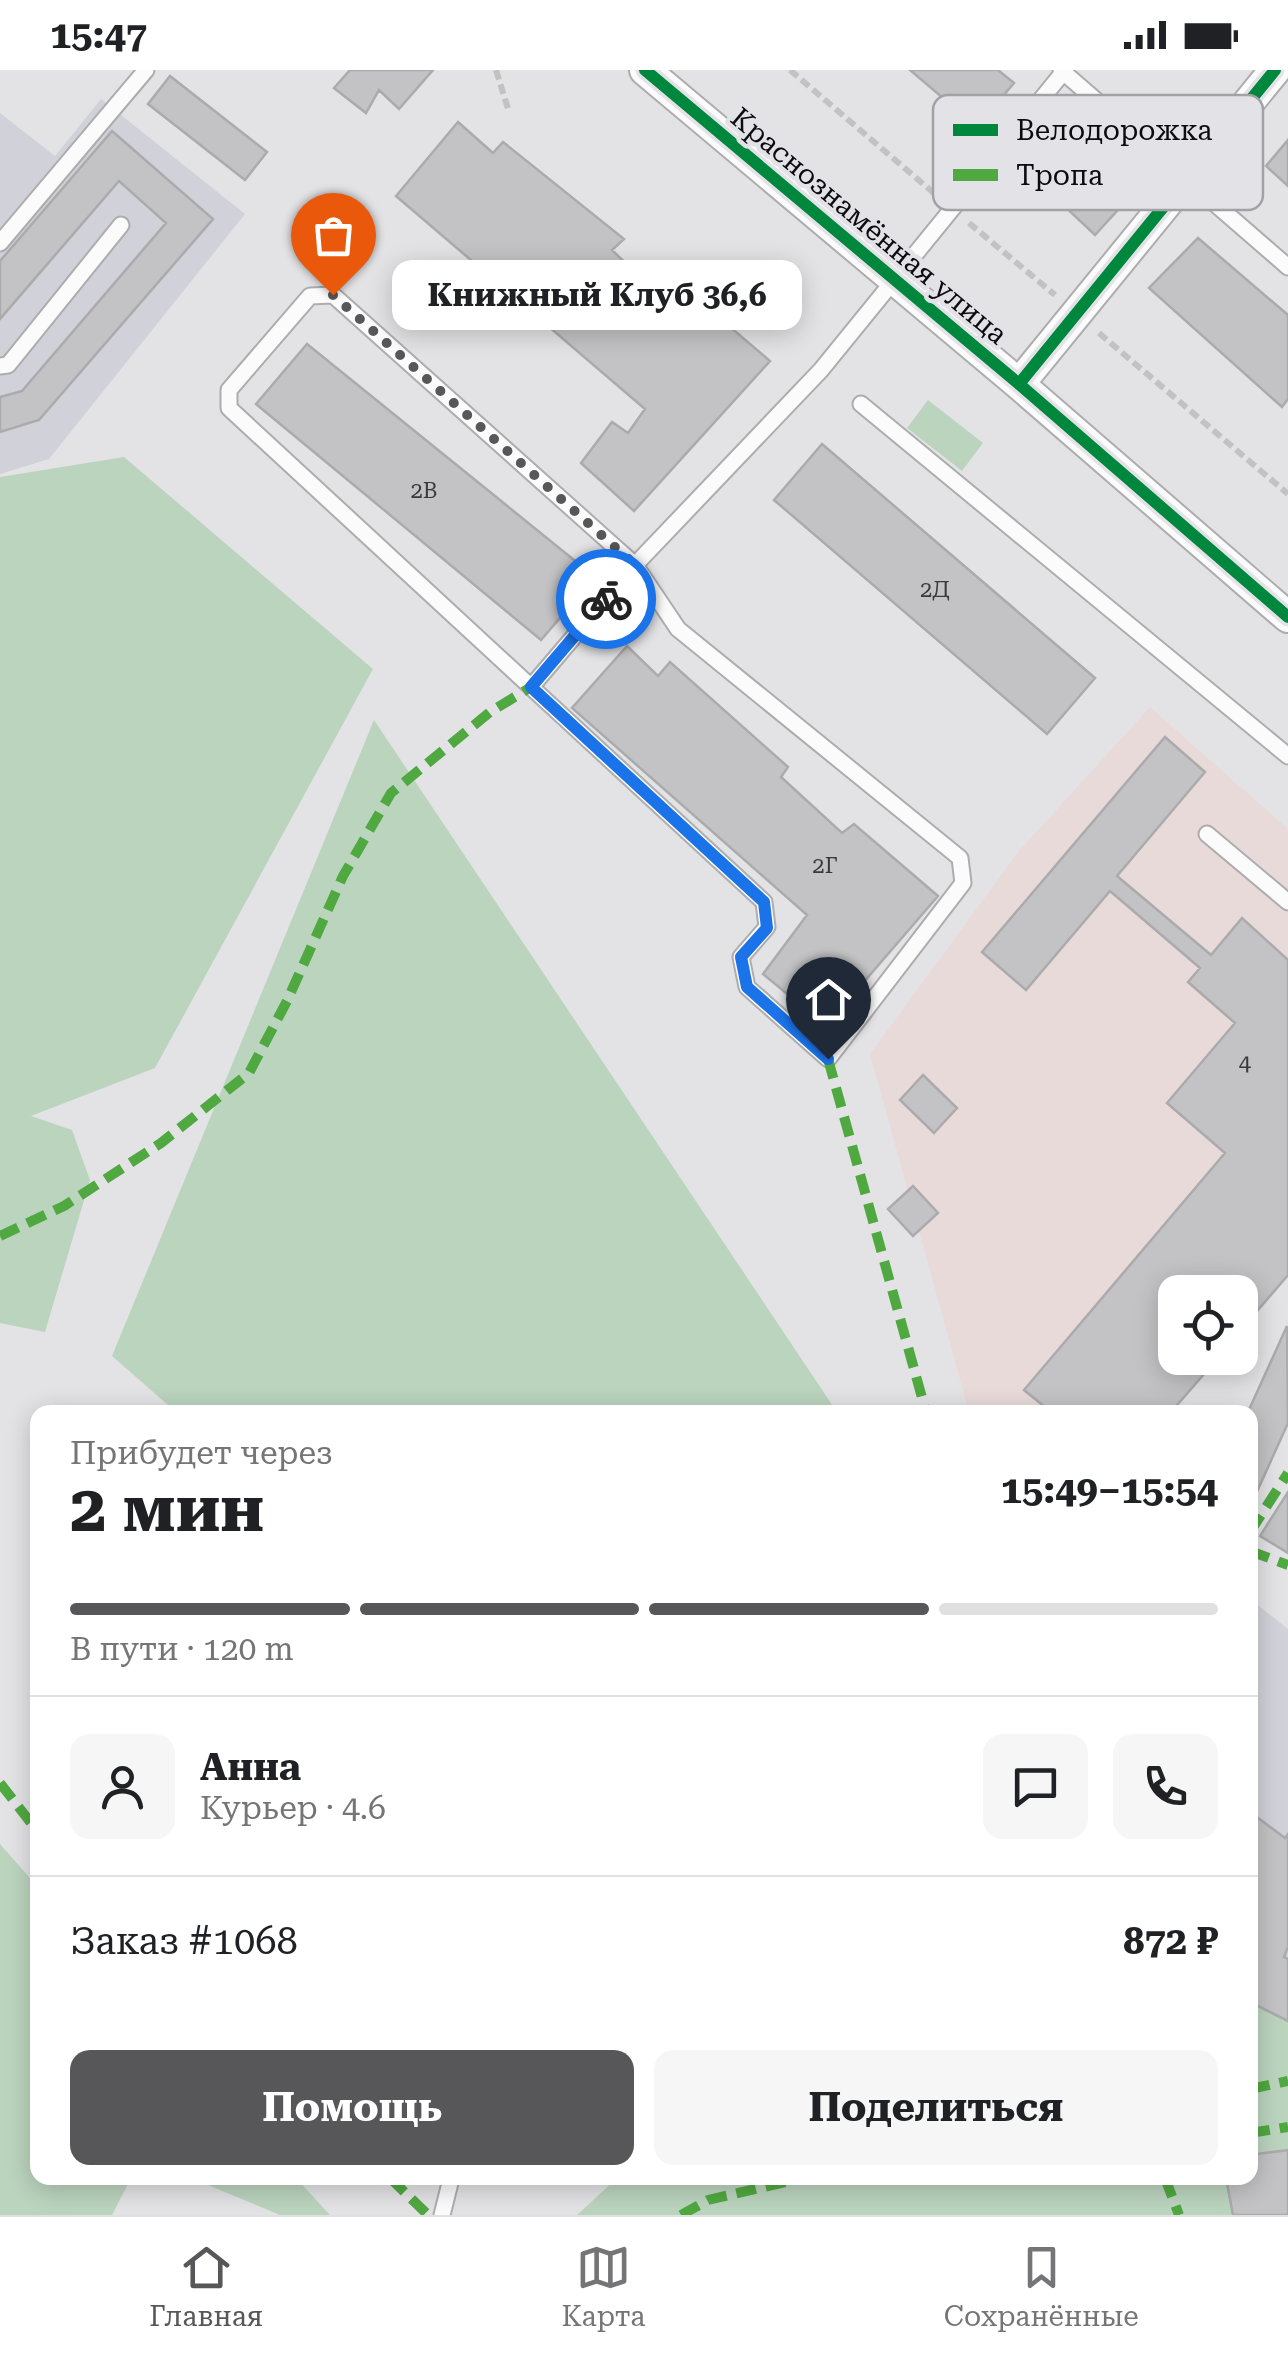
<!DOCTYPE html>
<html lang="ru">
<head>
<meta charset="utf-8">
<style>
	body { margin:0; font-family:"Roboto Serif",serif; background:#f6f6f6; color:#202124; height:100vh; display:flex; flex-direction:column; font-size:38px; white-space:nowrap }
	* { box-sizing:border-box; margin:0 }
	p { font-size:32px; color:#757577 }
	.icon { flex:none; width:55px; height:55px; fill:none; stroke:currentColor; stroke-width:2; stroke-linecap:round; stroke-linejoin:round }
	.map { position:relative; flex:1; overflow:hidden }
	.side { position:absolute; left:30px; top:1335px; width:1228px; height:780px; display:flex; flex-direction:column; background:#fff; border-radius:20px; box-shadow:0 5px 25px #0003 }
	.side>* { flex:none }
	.buttons { position:absolute; left:1158px; top:1205px; display:grid; gap:20px }
	.buttons a { display:grid; place-items:center; width:100px; height:100px; border-radius:20px; background:#fff; box-shadow:0 5px 25px #0003; font-size:50px }
	.pin { position:absolute; display:grid; place-items:center; width:85px; height:85px; color:#fff; margin:-102px -42px; border-radius:50% 50% 50% 0; rotate:-45deg; box-shadow:0 0 10px #0007 }
	.pin .icon { rotate:45deg }
	.courier { position:absolute; display:grid; place-items:center; width:100px; height:100px; margin:-50px; border:8px solid #1a73e8; border-radius:50%; background:#fff; color:#222; box-shadow:0 2px 12px #0007 }
	.bubble { position:absolute; height:70px; border-radius:20px; background:#fff; box-shadow:0 5px 25px #0003; font-size:32px; font-weight:700; line-height:70px; text-align:center }
	.overview em { font-style:normal; font-weight:700 }
	.overview div { display:flex; flex-direction:column-reverse }
	.overview { display:flex; align-items:center; justify-content:space-between; height:170px; padding:0 40px }
	h1 { font-size:65px; font-weight:700; line-height:75px }
	.bar { display:grid; grid-template-columns:repeat(4,1fr); gap:15px 10px; align-content:center; height:120px; padding:0 40px }
	.bar i { height:12px; border-radius:8px; background:#e0e0e0 }
	.bar .on { background:#57575a }
	.bar p { grid-column:span 4 }
	.line { display:flex; align-items:center; gap:25px; padding:0 40px; border-top:2px solid #e0e0e0 }
	.line div { flex:1 }
	.round { display:grid; place-items:center; flex:none; width:105px; height:105px; border-radius:20px; background:#f6f6f6 }
	.cta { display:flex; gap:20px; margin-top:auto; padding:20px 40px }
	.cta a { flex:1; height:115px; border-radius:20px; background:#57575a; color:#fff; font-size:40px; font-weight:700; line-height:115px; text-align:center }
	.cta a+a { background:#f6f6f6; color:#202124 }
	.status { display:flex; justify-content:space-between; align-items:center; height:70px; padding:0 50px; background:#fff; direction:ltr }
	.status svg { height:28px; fill:currentColor }
	.menu { display:flex; justify-content:space-around; align-items:center; height:140px; border-top:2px solid #e0e0e0; background:#fff; font-size:28px; color:#757577 }
	.menu a { display:grid; justify-items:center; gap:5px }
	.menu .on { color:#57575a }
	.map>svg:first-child { display:block }
	.built { fill:#d1d1d9 }
	.education { fill:#e8dad8 }
	.green { fill:#bbd4be }
	.building { fill:#c3c2c4; stroke:#abaaac; stroke-width:2.5 }
	.lines { fill:none; stroke-linecap:round; stroke-linejoin:round }
	.lane-casing { stroke:#adadaf; stroke-width:19 }
	.street-casing { stroke:#adadaf; stroke-width:34 }
	.path { stroke:#c2c2c3; stroke-width:6; stroke-dasharray:10 5; stroke-linecap:butt }
	.lane { stroke:#fbfbfb; stroke-width:15 }
	.street { stroke:#fbfbfb; stroke-width:30 }
	.quiet { stroke:#50a841; stroke-width:10; stroke-dasharray:20 10; stroke-linecap:butt }
	.cycleway-casing { stroke:#e2e2e7; stroke-width:19 }
	.cycleway { stroke:#00873e; stroke-width:12 }
	.done { stroke:#57575a; stroke-width:10; stroke-dasharray:0 18 }
	.route { stroke:#1a73e8; stroke-width:12 }
	.labels { text-anchor:middle; dominant-baseline:central; stroke-width:9; stroke-linejoin:round; paint-order:stroke }
	.number-label { font-size:22px; fill:#3a3a3c }
	.street-label { font-size:28px; fill:#0c0c0e; stroke:#e2e2e7 }
	.key { fill:#e2e2e7; stroke:#a2a2a6; stroke-width:2.5 }
	.key-label { font-size:28px; fill:#0c0c0e }
</style>
</head>
<body>
<div class="status"><b>15:47</b><svg viewBox="0 0 49 12"><path d="M0 12V9h3v3zM5 12V6h3v6zM10 12V3h3v9zM15 12V0h3v12zM26 1h20v11H26zM47 4h2v5h-2z"/></svg></div>
<div class="map">
<svg width="1288" height="2145" viewBox="0 0 1288 2145">
	<rect width="100%" height="100%" fill="#e3e3e6"/>
	<path class="built" d="M101,29L245,144L49,389L0,404V43L55,86Z
		M1250,1529L1288,1559V2145L1250,2108Z"/>
	<path class="education" d="M1150,637L1288,759V1179L1240,1222H1175V1288H1187L1135,1342H969L870,984L1018,782Z"/>
	<path class="green" d="M928,330L983,373L962,401L907,358Z
		M124,387L373,599L155,998L31,1046L72,1060L90,1110L45,1262L0,1253V407Z
		M374,650L837,1342H176L112,1286Z
		M0,1774L37,1816L38,2108H131L112,2145H0Z
		M1288,1918V2145H577L617,2108H1250V1928Z
		M191,2108H296L330,2145H280Z"/>
	<path class="building" d="M350,0H433L399,39L379,20L366,43L334,18Z
		M910,0H998L1014,13L977,57Z
		M170,6L267,82L245,110L148,34Z
		M458,52L493,83L503,72L624,169L612,180L674,240L688,221L770,291L634,441L581,393L612,352L628,363L645,339L396,126Z
		M1070,54L1138,118L1095,165L1026,100Z
		M112,61L213,149L39,350L0,362V327L22,321L166,153L119,111L0,249V191Z
		M1288,70V116L1266,96Z
		M1198,168L1288,245V329L1282,337L1149,218Z
		M307,274L595,507L541,570L256,334Z
		M822,374L1095,608L1047,664L774,430Z
		M627,576L658,606L670,592L788,697L781,707L842,763L854,754L938,826L826,956L763,904L807,845L572,638Z
		M1165,667L1205,702L1117,806L1211,885L1242,848L1288,890V1205L1240,1261V1222H1175V1288H1218L1171,1342H1051L1024,1320L1225,1083L1167,1033L1235,953L1188,912L1200,898L1110,821L1026,920L982,882Z
		M923,1005L957,1038L934,1063L900,1030Z
		M913,1116L938,1143L913,1166L888,1139Z
		M1287,1256L1288,1353L1250,1437L1248,1342Z
		M1288,1422V1483L1260,1466Z
		M1250,1742L1285,1768L1288,1764V1877L1284,1887L1288,1889V1951L1250,1932Z
		M1288,2080V2145H1233L1226,2108H1250V2085Z"/>
	<g class="lines">
		<defs>
			<path id="lane" d="M1061,0L1288,197
				M0,173L146,0
				M0,296L8,295L121,155
				M861,334L1288,686
				M531,617L229,338V320L310,226L333,225L635,495L531,617L764,832L767,857L741,887L747,917L828,989L963,813L960,788L678,559L635,495L821,300L1065,0
				M1207,764L1288,832
				M442,2145L450,2113"/>
			<path id="street" d="M645,0L1019,314L1288,547
				M1019,314L1275,0"/>
		</defs>
		<use href="#lane" class="lane-casing"/>
		<use href="#street" class="street-casing"/>
		<path class="path" d="M496,0L509,42
			M790,0L936,125
			M969,153L1055,225
			M1099,263L1288,424"/>
		<use href="#lane" class="lane"/>
		<use href="#street" class="street"/>
		<path class="quiet" d="M828,989L926,1342
			M0,1166L64,1136L161,1073L249,1003L287,931L343,806L391,723L490,642L531,617
			M1250,1462L1288,1403
			M1250,1481L1288,1495
			M0,1713L38,1762
			M1250,2019L1288,2011
			M1250,2063L1288,2057
			M390,2108L428,2145
			M1165,2108L1179,2145
			M681,2145L708,2130L803,2108"/>
		<defs>
			<path id="cycleway" d="M645,0L1019,314L1288,547
				M1019,314L1275,0"/>
		</defs>
		<use href="#cycleway" class="cycleway-casing"/>
		<use href="#cycleway" class="cycleway"/>
	</g>
	<g class="lines">
		<path class="done" d="M333,225L635,495L606,529"/>
		<path class="route" d="M606,529L531,617L764,832L767,858L741,887L747,917L828,989"/>
	</g>
	<g class="labels">
		<g class="number-label">
			<text x="424" y="420">2В</text>
			<text x="935" y="519">2Д</text>
			<text x="825" y="795">2Г</text>
			<text x="1245" y="993">4</text>
		</g>
		<g class="street-label">
			<text transform="translate(869 156) rotate(40)">Краснознамённая улица</text>
		</g>
	</g>
	<rect x="933" y="25" width="330" height="115" rx="15" class="key"/>
	<rect x="953" y="54" width="45" height="12" fill="#00873e"/>
	<rect x="953" y="99" width="45" height="12" fill="#50a841"/>
	<g class="key-label">
		<text x="1016" y="70">Велодорожка</text>
		<text x="1016" y="115">Тропа</text>
	</g>
</svg>
<div class="buttons">
<a><svg class="icon" aria-label="locate" viewBox="0 0 24 24"><circle cx="12" cy="12" r="6"/><path d="M12 2v4M12 18v4M2 12h4M18 12h4"/></svg></a>
</div>
<div class="pin" style="left:333px;top:225px;background:#ea580c"><svg class="icon" aria-label="bag" viewBox="0 0 24 24"><path d="M5 8h14l-1 12H6zM9 8a3 3 0 0 1 6 0"/></svg></div>
<div class="pin" style="left:828px;top:989px;background:#1f2937"><svg class="icon" aria-label="home" viewBox="0 0 24 24"><path d="M3 11l9-7 9 7M6 9v11h12V9"/></svg></div>
<div class="courier" style="left:606px;top:529px"><svg class="icon" aria-label="bike" viewBox="0 0 24 24"><circle cx="6" cy="16" r="4"/><circle cx="18" cy="16" r="4"/><path d="M6 16l4-8h5l3 8M10 8l3 8H6M13 5h3"/></svg></div>
<div class="bubble" style="left:392px;top:190px;width:410px">Книжный Клуб 36,6</div>
<section class="side">
<div class="overview"><div><h1>2 мин</h1><p>Прибудет через</p></div><em>15:49–15:54</em></div>
<div class="bar"><i class="on"></i><i class="on"></i><i class="on"></i><i></i><p>В пути · 120 m</p></div>
<div class="line" style="height:180px"><a class="round"><svg class="icon" aria-label="person" viewBox="0 0 24 24"><circle cx="12" cy="8" r="4"/><path d="M4 21q1-7 8-7t8 7"/></svg></a><div><b>Анна</b><p>Курьер · 4.6</p></div><a class="round"><svg class="icon" aria-label="chat" viewBox="0 0 24 24"><path d="M4 5h16v11H9l-5 4z"/></svg></a><a class="round"><svg class="icon" aria-label="phone" viewBox="0 0 24 24"><path d="M5 4h4l2 5-3 2q2 4 5 5l2-3 5 2v4C11 20 4 13 5 4z"/></svg></a></div>
<div class="line" style="height:130px"><div>Заказ #1068</div><b>872 ₽</b></div>
<div class="cta"><a>Помощь</a><a>Поделиться</a></div>
</section>
</div>
<nav class="menu">
<a class="on"><svg class="icon" aria-label="home" viewBox="0 0 24 24"><path d="M3 11l9-7 9 7M6 9v11h12V9"/></svg>Главная</a>
<a><svg class="icon" aria-label="map" viewBox="0 0 24 24"><path d="M3 6l6-2 6 2 6-2v14l-6 2-6-2-6 2zM9 4v14M15 6v14"/></svg>Карта</a>
<a><svg class="icon" aria-label="saved" viewBox="0 0 24 24"><path d="M7 4h10v16l-5-4-5 4z"/></svg>Сохранённые</a>
</nav>
</body>
</html>
